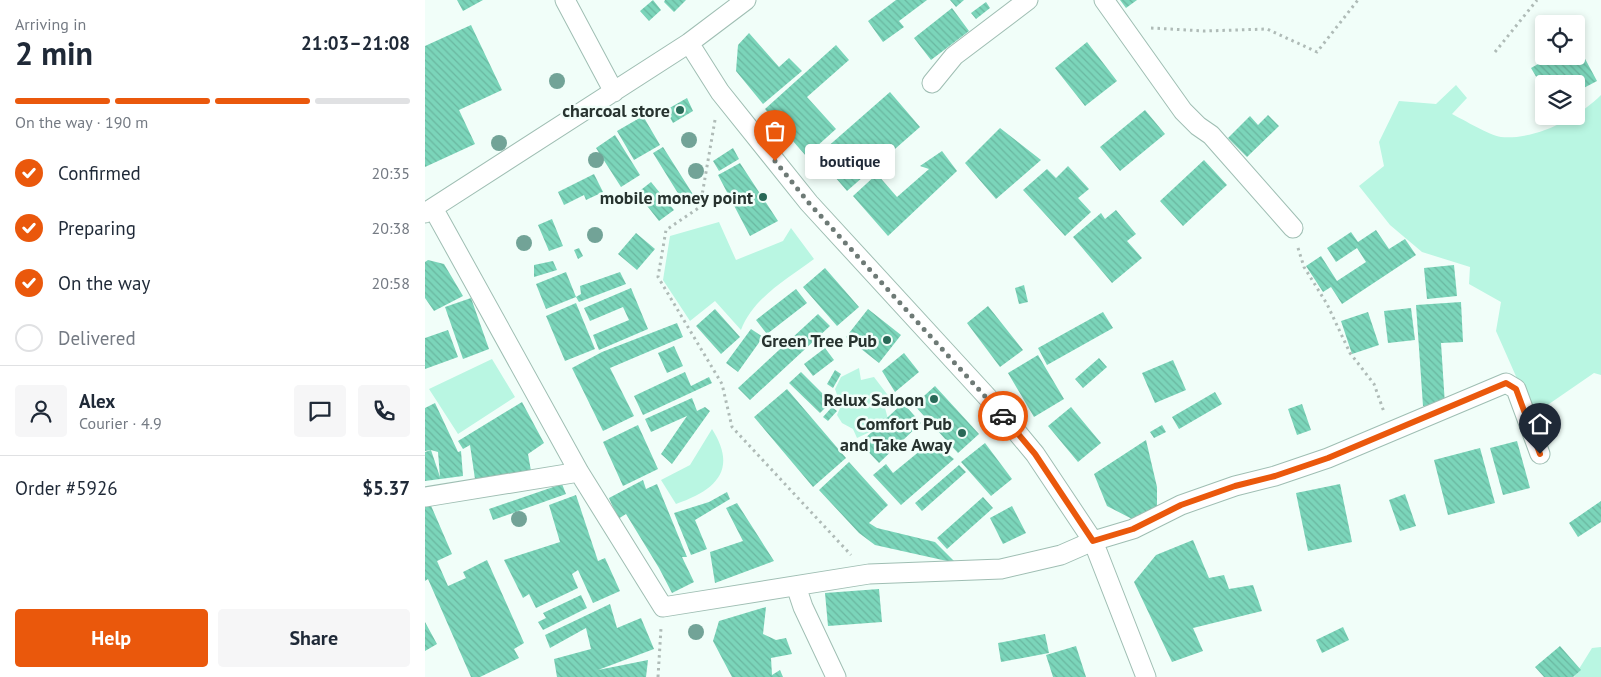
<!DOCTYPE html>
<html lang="en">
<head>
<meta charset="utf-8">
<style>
	body { margin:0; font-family:"PT Sans",sans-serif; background:#f6f6f7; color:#1f2937; height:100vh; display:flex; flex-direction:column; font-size:19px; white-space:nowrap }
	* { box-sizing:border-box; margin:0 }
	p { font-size:16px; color:#747a83 }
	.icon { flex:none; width:28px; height:28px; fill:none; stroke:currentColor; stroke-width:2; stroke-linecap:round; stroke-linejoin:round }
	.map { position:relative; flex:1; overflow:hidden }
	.sheet { display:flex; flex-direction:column; background:#fff; width:425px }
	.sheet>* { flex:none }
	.fabs { position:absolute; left:1110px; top:15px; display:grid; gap:10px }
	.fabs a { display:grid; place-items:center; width:50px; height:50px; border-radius:5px; background:#fff; box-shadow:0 2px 8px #0003; font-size:25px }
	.pin { position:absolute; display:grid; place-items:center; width:42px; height:42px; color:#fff; margin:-51px -21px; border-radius:50% 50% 50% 0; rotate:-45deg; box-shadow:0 0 5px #0007 }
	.pin .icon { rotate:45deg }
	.courier { position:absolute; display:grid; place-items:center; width:50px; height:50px; margin:-25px; border:4px solid #ea580c; border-radius:50%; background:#fff; color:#222; box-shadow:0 1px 6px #0007 }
	.bubble { position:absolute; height:35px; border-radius:5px; background:#fff; box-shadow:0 2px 8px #0003; font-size:16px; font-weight:700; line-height:35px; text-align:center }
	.overview em { font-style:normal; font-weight:700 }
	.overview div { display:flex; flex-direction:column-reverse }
	.overview { display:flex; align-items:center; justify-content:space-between; height:85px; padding:0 15px }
	h1 { font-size:32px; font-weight:700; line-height:38px }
	.bar { display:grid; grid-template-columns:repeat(4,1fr); gap:8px 5px; align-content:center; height:60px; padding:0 15px }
	.bar i { height:6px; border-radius:4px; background:#e0e1e3 }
	.bar .active { background:#ea580c }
	.bar p { grid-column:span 4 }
	.line { display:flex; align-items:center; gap:12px; padding:0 15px; border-top:1px solid #e0e1e3 }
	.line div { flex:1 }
	.round { display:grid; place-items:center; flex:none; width:52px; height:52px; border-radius:5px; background:#f6f6f7 }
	ol { padding:0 15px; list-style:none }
	li { display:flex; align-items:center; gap:15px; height:55px }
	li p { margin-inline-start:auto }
	li .icon { padding:5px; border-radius:50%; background:#ea580c; color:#fff; stroke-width:4 }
	li:last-child { color:#747a83 }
	li i { width:28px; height:28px; border:2px solid #e0e1e3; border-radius:50% }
	.button { display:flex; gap:10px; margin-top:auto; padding:10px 15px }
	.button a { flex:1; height:58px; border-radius:5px; background:#ea580c; color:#fff; font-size:20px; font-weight:700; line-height:58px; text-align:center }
	.button a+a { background:#f6f6f7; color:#1f2937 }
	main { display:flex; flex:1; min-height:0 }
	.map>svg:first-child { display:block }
	.grass { fill:#b9f6e2 }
	.building { fill:url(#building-back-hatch) }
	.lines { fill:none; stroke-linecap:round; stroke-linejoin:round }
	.minor-casing { stroke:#9fbeb3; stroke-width:21 }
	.path { stroke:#afbbb7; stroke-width:3; stroke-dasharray:2.5 4; stroke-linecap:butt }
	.minor { stroke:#fff; stroke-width:19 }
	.tree { fill:#72a397 }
	.done { stroke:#6e7a76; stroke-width:5; stroke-dasharray:0 9 }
	.route { stroke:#ea580c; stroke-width:6 }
	.poi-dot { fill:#286957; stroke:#f1fef9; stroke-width:2 }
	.labels { text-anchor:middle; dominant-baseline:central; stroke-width:5; stroke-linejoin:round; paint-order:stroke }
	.poi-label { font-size:18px; font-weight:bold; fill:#27332f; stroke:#f1fef9; text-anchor:end }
</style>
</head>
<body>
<main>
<section class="sheet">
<div class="overview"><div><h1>2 min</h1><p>Arriving in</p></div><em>21:03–21:08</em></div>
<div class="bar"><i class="active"></i><i class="active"></i><i class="active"></i><i></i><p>On the way · 190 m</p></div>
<ol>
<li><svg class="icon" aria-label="check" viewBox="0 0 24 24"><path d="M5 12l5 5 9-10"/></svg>Confirmed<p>20:35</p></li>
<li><svg class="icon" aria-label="check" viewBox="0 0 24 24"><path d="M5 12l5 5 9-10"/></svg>Preparing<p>20:38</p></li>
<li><svg class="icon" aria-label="check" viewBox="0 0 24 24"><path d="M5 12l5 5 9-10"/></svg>On the way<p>20:58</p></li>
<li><i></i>Delivered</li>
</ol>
<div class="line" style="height:90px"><a class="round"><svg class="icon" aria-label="person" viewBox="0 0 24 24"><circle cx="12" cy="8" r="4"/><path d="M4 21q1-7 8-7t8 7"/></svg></a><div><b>Alex</b><p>Courier · 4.9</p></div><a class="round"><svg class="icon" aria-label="chat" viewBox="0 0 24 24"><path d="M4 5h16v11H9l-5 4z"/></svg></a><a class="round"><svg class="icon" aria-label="phone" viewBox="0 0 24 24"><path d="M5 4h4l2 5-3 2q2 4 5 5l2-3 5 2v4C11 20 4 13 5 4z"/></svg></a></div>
<div class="line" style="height:65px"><div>Order #5926</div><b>$5.37</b></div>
<div class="button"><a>Help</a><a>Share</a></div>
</section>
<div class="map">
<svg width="1176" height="677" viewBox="0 0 1176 677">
	<defs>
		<pattern id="building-back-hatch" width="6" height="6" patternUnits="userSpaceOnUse" patternTransform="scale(1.25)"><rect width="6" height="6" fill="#7bd5ba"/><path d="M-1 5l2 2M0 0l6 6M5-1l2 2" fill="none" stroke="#6ab7a0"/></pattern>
	</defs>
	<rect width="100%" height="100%" fill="#f1fef9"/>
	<path class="grass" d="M1031,85L1042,98L1027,114C1039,120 1064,135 1076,137C1111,140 1153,118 1176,95V375L1169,373L1108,415L1071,331L1076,302L1044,284L1045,267L997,252L965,225L934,186L959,166L954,142L974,101L1011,104Z
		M294,222L311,260L358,241L366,228L389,259C362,279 328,298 316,330L290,301L265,321L238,280L245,236Z
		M67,359L90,397L33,434L4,389Z
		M434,368L436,380L449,377L465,398L459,404L464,423L432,438L428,429L417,423L412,415L416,406L410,389L416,377Z
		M287,429C313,470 291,490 251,504L236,480L265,465Z
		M1176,647V677H1149L1167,648Z"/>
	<path class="building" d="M32,0H58L38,11Z
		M228,0L236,10L224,21L215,11Z
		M240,0H261L249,12L239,2Z
		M471,0H502L474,21L479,27L458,42L443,21Z
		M525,0H539L531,7Z
		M695,0H712L701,8Z
		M561,2L565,8L551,19L546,13Z
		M527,8L544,31L506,60L489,38Z
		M46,25L77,90L34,110L50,144L0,167V46Z
		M324,33L354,67L364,58L377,71L338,104L311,71L313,45Z
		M662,42L692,81L660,106L630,68Z
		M1151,42L1172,81L1151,92V84H1119V90L1106,68L1122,59L1121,56H1151Z
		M411,45L424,60L382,97L411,129L381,156L340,109Z
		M465,92L495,127L422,191L392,156Z
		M262,98L268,111L248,123L241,110Z
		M720,110L740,134L695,171L675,147Z
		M843,115L854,126L822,157L803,138L825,116L833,125Z
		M218,116L235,145L209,160L192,131Z
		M575,128L616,160L571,199L540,163Z
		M190,135L215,175L196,187L171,148Z
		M238,147L269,196L259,203L228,153Z
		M308,148L314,159L294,171L288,161Z
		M517,151L532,171L463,236L428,196L452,174L472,197L504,169L495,166Z
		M779,160L802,185L758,226L735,201Z
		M315,163L353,221L325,236L293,175Z
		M643,166L664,189L653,198L666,212L640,236L598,190L622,169L631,178Z
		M169,174L178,192L161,200L159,195L139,205L133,192Z
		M226,182L249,210L234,221L212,193Z
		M691,210L711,234L702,241L717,258L687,283L648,237L676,213L680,219Z
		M127,219L138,246L124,251L113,225Z
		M951,230L964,249L980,239L991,255L917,304L906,287L898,292L881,266L896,256L912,281L941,262L932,248L911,262L902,248L926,232L933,242Z
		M211,233L230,249L212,270L193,254Z
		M154,248L158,256L153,259L149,250Z
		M3,260L19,264L38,296L9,311L0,298V262Z
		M128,261L132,270L109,277V265Z
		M1029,265L1032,296L1002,299L999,268Z
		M400,268L434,307L412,326L378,287Z
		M141,272L151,297L121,309L111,284Z
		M195,272L201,284L154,302L151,297L156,294L155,286Z
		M599,285L603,302L594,304L590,288Z
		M206,288L223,329L174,350L168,335L204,320L198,307L165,321L159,308Z
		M371,289L382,303L342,334L331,320Z
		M46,298L64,349L38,359L20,307Z
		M1036,302L1038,342L1016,343L1020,405L998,406L991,305Z
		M151,303L170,349L140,361L121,316Z
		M563,306L598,350L575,367L542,323Z
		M986,308L990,340L963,343L959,311Z
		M290,309L315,337L296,354L271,326Z
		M443,309L476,335L454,363L421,337Z
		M678,312L688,328L622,365L613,348Z
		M943,312L954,345L927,354L916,321Z
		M393,314L405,326L325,400L313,388Z
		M252,323L258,337L185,368L209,416L178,431L147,368L177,352Z
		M326,329L338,337L313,372L301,363Z
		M23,330L33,357L0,369V338Z
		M249,346L258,366L242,373L233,353Z
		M400,348L409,360L388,376L379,364Z
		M479,353L494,372L470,392L457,371Z
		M613,355L639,399L609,417L583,373Z
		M674,358L682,367L658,388L650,379Z
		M748,360L761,390L730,403L717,373Z
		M410,370L416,374L408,388L402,384Z
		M260,372L266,386L284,377L287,383L218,415L209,396Z
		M376,372L406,402L395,413L364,383Z
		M510,386L554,434L533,453L489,405Z
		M362,389L421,458L388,487L329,417Z
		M790,392L797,404L754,429L747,417Z
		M267,398L272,411L280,407L285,411L247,464L236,454L262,416L226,432L220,419Z
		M97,402L119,443L103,454L106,471L50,479L45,445L38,449L33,441Z
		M10,403L33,452L36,451L38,476L0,481V452L6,450L15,477L13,452L6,450L0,451V408Z
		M478,403L496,423L454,463L435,443Z
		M877,404L886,430L872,435L863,409Z
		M407,407L412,411L403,421L398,417Z
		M646,407L676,443L653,462L623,426Z
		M213,425L233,469L198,486L178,442Z
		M737,425L741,432L729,438L725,432Z
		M721,440L732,487V516L715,523L682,506L669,474Z
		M507,441L529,459L476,505L448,475L461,464L468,473Z
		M1092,441L1105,488L1078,495L1065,448Z
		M560,443L587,479L566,496L536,462Z
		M1055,448L1070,503L1023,515L1009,460Z
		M424,462L463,505L444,523L452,528L510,542L531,563L450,545L434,533L394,490Z
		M534,465L541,472L497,511L490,503Z
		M218,480L221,489L232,484L262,557H257L269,582L247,593L234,568L201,514L193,519L184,498Z
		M137,484L141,494L68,520L64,509Z
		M915,484L927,542L883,551L871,493Z
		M302,492L305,499L270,520L282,549L266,555L249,513L284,502Z
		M980,494L991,526L975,531L964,500Z
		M151,495L173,561L180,558L195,591L168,603L153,570L147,574L153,588L111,608L104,594L98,598L79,560L135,542L124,505Z
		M558,497L568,508L522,549L512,538Z
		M4,501L27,554L12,561L23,586L41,578L38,572L62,560L99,643L89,649L94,658L55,677H46L3,579L0,581V502Z
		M1176,501V522L1153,537L1144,523Z
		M312,503L349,561L290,583L285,552L318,541L301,508Z
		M587,506L601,533L578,544L565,518Z
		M768,540L784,578L799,575L804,589L828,585L837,611L768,628L778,651L747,662L709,582L731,555Z
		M454,589L457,622L403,626L400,593Z
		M156,595L162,608L118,630L113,622L121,618L118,613Z
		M185,604L192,628L216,618L229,649L173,670L223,660L221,677H132L129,659L166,649L161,628L125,648L120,635Z
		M341,607L338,634L351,640L361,638L367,654L346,658L347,675L355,670L358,677H307L288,641L294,621Z
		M0,622L12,644L0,651Z
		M918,627L924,640L897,653L891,640Z
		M620,634L624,653L576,662L573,643Z
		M651,646L661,677H628L621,655Z
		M1135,646L1156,670L1148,677H1119L1110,667Z"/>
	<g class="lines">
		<defs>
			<path id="minor" d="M140,0L189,92
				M679,0L758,111L773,126L786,135L868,228
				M264,43L295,92L384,203L565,400L610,454L668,541L721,677
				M507,83L529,56L603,0
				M8,208L154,472L238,607L444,574L576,569L636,555L668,541L708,529L756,505L810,486L850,476L903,458L1081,383L1091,389L1115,454
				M0,213L264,43L321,0
				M0,497L154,472
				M371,586L378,607L411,677"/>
		</defs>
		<use href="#minor" class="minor-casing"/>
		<path class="path" d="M726,28L780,31L842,29L892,52L933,0
			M1070,52L1112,0
			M290,120L275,207L241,230L233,277L297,384L307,427L426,555
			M873,248L879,267L902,304L925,353L949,384L959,412
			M233,677L236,628"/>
		<use href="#minor" class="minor"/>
	</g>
	<g class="tree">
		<circle cx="132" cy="81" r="8"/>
		<circle cx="264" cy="140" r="8"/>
		<circle cx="74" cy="143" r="8"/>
		<circle cx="171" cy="160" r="8"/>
		<circle cx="271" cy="171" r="8"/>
		<circle cx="170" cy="235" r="8"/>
		<circle cx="99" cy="243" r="8"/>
		<circle cx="94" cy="519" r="8"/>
		<circle cx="271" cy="632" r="8"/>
	</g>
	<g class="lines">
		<path class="done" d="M350,161L384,203L578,416"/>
		<path class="route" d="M578,416L610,454L668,541L708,529L756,505L810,486L850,476L903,458L1081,383L1091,389L1115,454"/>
	</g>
	<g class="poi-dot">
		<circle cx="255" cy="110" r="5"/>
		<circle cx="338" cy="197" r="5"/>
		<circle cx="462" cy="340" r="5"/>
		<circle cx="509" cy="399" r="5"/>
		<circle cx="537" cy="433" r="5"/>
	</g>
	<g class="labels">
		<g class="poi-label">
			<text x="245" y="110">charcoal store</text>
			<text x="328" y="197">mobile money point</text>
			<text x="452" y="340">Green Tree Pub</text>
			<text x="499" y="399">Relux Saloon</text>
			<text x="527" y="423">Comfort Pub<tspan x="527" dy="21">and Take Away</tspan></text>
		</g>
	</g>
</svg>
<div class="fabs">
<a><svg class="icon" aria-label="locate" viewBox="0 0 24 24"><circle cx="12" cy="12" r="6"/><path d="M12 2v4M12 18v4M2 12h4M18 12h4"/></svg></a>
<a><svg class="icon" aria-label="layers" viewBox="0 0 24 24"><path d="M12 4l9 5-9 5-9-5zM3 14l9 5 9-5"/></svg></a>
</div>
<div class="pin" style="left:350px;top:161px;background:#ea580c"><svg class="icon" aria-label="bag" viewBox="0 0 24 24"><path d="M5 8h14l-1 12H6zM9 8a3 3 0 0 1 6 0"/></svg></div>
<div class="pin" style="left:1115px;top:454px;background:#1f2937"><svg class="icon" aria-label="home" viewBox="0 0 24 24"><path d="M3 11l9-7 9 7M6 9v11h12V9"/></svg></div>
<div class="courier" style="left:578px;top:416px"><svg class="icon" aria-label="car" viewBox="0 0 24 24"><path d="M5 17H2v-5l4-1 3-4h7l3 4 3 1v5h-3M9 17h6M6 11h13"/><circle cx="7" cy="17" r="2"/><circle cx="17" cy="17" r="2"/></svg></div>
<div class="bubble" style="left:380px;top:144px;width:90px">boutique</div>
</div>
</main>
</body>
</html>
